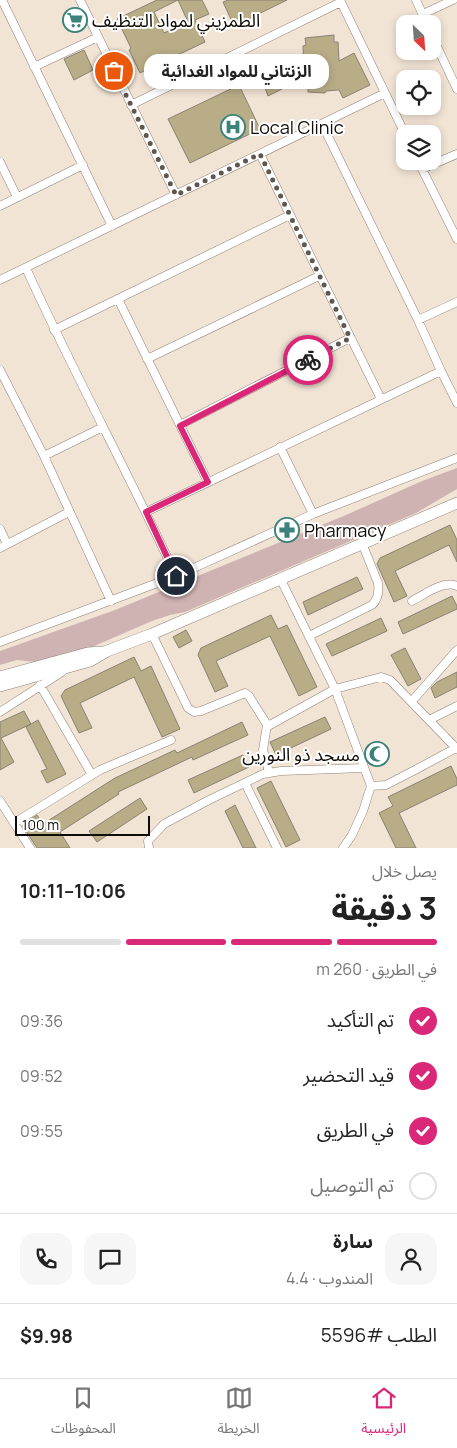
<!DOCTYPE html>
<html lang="ar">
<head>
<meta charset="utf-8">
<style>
	body { margin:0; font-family:Manrope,"Noto Sans Arabic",sans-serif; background:#f6f6f6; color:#222; direction:rtl; height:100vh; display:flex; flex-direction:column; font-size:19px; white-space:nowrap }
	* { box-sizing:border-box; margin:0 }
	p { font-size:16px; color:#767676 }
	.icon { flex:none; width:28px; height:28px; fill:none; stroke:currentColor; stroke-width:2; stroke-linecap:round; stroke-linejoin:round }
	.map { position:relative; height:848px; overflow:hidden; direction:ltr }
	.details { display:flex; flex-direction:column; background:#fff; flex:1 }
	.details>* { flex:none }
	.needle { width:32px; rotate:155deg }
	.fabs { position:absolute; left:396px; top:15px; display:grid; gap:10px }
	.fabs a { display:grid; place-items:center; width:45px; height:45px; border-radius:10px; background:#fff; box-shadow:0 2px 8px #0003; font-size:25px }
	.scale { position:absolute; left:15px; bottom:12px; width:135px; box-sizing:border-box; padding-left:5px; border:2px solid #100b07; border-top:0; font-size:14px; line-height:18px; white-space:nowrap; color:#100b07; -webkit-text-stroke:4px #fff; paint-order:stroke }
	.pin { position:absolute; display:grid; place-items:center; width:42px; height:42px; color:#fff; margin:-21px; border:2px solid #fff; border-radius:50%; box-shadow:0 1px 5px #0007 }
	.courier { position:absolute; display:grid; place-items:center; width:50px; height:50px; margin:-25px; border:4px solid #db2777; border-radius:50%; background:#fff; color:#222; box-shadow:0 1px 6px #0007 }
	.bubble { position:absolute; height:35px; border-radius:15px; background:#fff; box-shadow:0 2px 8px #0003; font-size:16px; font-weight:700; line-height:35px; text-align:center; direction:rtl }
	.overview em { font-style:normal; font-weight:700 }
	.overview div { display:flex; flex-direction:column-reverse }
	.overview { display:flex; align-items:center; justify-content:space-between; height:85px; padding:0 20px }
	h1 { font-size:32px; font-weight:700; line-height:38px }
	.bar { display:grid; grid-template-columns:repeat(4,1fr); gap:8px 5px; align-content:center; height:60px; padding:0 20px }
	.bar i { height:6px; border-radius:4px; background:#e0e0e0 }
	.bar .current { background:#db2777 }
	.bar p { grid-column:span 4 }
	.line { display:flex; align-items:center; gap:12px; padding:0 20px; border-top:1px solid #e0e0e0 }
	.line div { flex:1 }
	.round { display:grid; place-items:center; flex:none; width:52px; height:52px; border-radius:15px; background:#f6f6f6 }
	ol { padding:0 20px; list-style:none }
	li { display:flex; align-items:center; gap:15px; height:55px }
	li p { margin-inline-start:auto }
	li .icon { padding:5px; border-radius:50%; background:#db2777; color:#fff; stroke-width:4 }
	li:last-child { color:#767676 }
	li i { width:28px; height:28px; border:2px solid #e0e0e0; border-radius:50% }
	.dock { display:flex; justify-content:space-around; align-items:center; height:70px; border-top:1px solid #e0e0e0; background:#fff; font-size:14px; color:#767676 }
	.dock a { display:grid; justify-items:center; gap:2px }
	.dock .current { color:#db2777 }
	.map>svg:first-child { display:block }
	.green { fill:#cfb3b2 }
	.building { fill:#b9ad88; stroke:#888272; fill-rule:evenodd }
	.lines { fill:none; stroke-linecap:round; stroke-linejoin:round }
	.street-casing { stroke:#8f8275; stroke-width:9 }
	.secondary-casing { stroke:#8f8275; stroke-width:12 }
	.street { stroke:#fff; stroke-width:8 }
	.secondary { stroke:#fff; stroke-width:11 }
	.done { stroke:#5f574f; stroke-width:5; stroke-dasharray:0 9 }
	.route { stroke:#db2777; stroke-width:6 }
	.labels { text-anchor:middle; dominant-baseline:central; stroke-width:4; stroke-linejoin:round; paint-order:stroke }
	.poi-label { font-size:18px; fill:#100b07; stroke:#fff; text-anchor:start }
</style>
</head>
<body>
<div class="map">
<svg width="457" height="848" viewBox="0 0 457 848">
	<rect width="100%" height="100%" fill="#f2e4d5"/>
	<path class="green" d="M457,468V489L416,513L185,612L170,615L152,621L92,647L36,662L17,660L0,665V651L115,610L346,515L422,481Z"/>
	<path class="building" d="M157,0H202L209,14L195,20L205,42L140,73L129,50L131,48L117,19ZM178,0L188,22L164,33L154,12Z
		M228,0H287L234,26L223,2Z
		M334,35V42H338L339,61L354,53L370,85L343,98L339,90L326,91L325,93L308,92V83L307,82L306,73L304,70L303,46L306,45L305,38Z
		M84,50L93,70L74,80L64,59Z
		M274,71L282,89L268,96L261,77Z
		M239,85L260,129L190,163L168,119Z
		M450,525L457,540V562L449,545L395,571L407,596L394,602L377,564L380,558Z
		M357,577L363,589L308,615L303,602Z
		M452,596L457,606V609L403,634L398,622Z
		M271,615L278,629L287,625L317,687L299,696L270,636L216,661L228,686L215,692L198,655L201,648Z
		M381,618L387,631L332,656L326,644Z
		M186,630L192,641L179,648L173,637Z
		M405,648L421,679L408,686L391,655Z
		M134,657L141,671L151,666L180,729L162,737L134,677L80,703L92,728L79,733L61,696L65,690Z
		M457,672V687L435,698L431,688L437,682Z
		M24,711L31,724L1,738L14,762L0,770V722Z
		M325,717L331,729L276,755L270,742Z
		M38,720L66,774L47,783L41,771L47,769L26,727Z
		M242,722L248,735L193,760L192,757L118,792L119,794L60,832L70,848H37L22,825L37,815L43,824L115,778L175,750L177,753Z
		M243,755L249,767L194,793L188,780Z
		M451,766L457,779V785L399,813L416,848H396L379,813L393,806L388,797Z
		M271,781L300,840L286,847L257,788Z
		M140,798L147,809L97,842L89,831Z
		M235,805L256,848H243L225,811Z"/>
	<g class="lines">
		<defs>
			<path id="street" d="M2,0L112,226
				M80,0L176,195
				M340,0L405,134
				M416,0L427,24
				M423,14L453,0
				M432,36L457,89
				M34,67L98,37
				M131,105L341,2
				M322,124L418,320L441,371L457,403
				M260,154L381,399
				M418,161L457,239
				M0,162L17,197
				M422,169L457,154
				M0,206L83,165
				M26,268C73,372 128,472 176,576
				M0,280L385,93
				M118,299L208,482
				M418,320L457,302
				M54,330L290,215
				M147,359L319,276
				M0,370L44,456L111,601
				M180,425L350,338
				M280,447L313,514
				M44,456L103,427
				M146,512L441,371
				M0,529L7,544
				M0,548L69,512
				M280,578L335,689L371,786L363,811L352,835L343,848
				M412,601C424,595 443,580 457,586
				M152,634L188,708L194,712L201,711L245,693L249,696L266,723L270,725L335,689L381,677L390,680L457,749
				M309,636L372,605C379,599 379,591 378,583L362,543
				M0,642L176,576L313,514L457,458
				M40,685L92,775
				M412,701L457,650
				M0,712L62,672
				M429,720L457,706
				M267,725L263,750L269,772
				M245,783L277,848
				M371,786L386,785L415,770L456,748
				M0,801L30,848
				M14,823L100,770L171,740
				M149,848L148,841L164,824L209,800L263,774L281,771L363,768"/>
			<path id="secondary" d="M0,677L88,653L103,652
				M0,686L90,661L107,651L152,634L457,503"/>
		</defs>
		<use href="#street" class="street-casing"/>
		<use href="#secondary" class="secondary-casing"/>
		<use href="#street" class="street"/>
		<use href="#secondary" class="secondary"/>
	</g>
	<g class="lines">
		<path class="done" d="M114,71L176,195L260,154L350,338L308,360"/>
		<path class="route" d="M176,576L146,512L208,482L180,426L308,360"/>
	</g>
	<defs>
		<symbol id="supermarket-ring" viewBox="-11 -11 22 22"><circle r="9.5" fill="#fff" stroke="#3b827a" stroke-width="1.5"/><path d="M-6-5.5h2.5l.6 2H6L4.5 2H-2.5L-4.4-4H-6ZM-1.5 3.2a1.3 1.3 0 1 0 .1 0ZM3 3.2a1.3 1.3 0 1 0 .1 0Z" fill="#3b827a"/></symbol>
		<symbol id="hospital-ring" viewBox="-11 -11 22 22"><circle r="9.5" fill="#fff" stroke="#3b827a" stroke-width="1.5"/><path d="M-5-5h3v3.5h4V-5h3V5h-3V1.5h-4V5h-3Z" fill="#3b827a"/></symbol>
		<symbol id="pharmacy-ring" viewBox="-11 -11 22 22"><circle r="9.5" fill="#fff" stroke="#3b827a" stroke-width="1.5"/><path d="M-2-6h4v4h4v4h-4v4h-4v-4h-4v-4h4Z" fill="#3b827a"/></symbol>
		<symbol id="mosque-ring" viewBox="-11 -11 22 22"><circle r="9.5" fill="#fff" stroke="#3b827a" stroke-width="1.5"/><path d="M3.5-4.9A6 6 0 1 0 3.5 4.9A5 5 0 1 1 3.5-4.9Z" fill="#3b827a"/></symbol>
	</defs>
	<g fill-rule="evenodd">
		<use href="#supermarket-ring" x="61" y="6" width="28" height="28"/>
		<use href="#hospital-ring" x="219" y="113" width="28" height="28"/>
		<use href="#pharmacy-ring" x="273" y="516" width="28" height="28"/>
		<use href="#mosque-ring" x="363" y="740" width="28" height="28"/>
	</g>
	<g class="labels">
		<g class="poi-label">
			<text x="92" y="20">الطمزيني لمواد التنظيف</text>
			<text x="250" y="127">Local Clinic</text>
			<text x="304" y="530">Pharmacy</text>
			<text x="360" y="754" text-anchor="end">مسجد ذو النورين</text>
		</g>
	</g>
</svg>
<div class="fabs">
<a><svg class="needle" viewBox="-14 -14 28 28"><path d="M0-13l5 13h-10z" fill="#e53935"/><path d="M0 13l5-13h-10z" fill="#767676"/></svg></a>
<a><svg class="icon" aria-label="locate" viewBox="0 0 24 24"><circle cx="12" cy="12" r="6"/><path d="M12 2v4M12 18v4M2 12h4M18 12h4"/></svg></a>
<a><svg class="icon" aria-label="layers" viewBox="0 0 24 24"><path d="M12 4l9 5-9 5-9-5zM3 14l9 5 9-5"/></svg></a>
</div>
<div class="scale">100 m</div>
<div class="pin" style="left:114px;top:71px;background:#ea580c"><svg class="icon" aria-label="bag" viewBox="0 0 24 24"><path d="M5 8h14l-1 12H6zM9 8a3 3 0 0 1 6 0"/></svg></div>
<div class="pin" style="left:176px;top:576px;background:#1f2937"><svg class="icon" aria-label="home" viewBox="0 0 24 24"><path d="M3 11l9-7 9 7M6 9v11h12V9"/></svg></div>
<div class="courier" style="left:308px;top:360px"><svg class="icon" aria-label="bike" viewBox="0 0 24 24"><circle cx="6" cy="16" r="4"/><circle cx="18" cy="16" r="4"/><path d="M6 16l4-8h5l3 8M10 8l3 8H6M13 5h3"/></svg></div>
<div class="bubble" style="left:144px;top:54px;width:185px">الزنتاني للمواد الغدائية</div>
</div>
<section class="details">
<div class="overview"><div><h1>3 دقيقة</h1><p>يصل خلال</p></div><em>10:06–10:11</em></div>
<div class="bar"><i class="current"></i><i class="current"></i><i class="current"></i><i></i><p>في الطريق · 260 m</p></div>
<ol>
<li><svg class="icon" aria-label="check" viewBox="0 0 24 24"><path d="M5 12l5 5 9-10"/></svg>تم التأكيد<p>09:36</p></li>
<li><svg class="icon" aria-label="check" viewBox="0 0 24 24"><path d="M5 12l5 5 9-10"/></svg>قيد التحضير<p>09:52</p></li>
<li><svg class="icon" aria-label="check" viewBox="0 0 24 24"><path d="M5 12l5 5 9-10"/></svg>في الطريق<p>09:55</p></li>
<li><i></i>تم التوصيل</li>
</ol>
<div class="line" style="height:90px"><a class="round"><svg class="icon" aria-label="person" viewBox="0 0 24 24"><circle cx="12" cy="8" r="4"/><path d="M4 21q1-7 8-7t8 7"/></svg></a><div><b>سارة</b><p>المندوب · 4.4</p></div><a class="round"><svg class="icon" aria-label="chat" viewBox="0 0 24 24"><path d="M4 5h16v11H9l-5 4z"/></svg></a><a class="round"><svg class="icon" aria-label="phone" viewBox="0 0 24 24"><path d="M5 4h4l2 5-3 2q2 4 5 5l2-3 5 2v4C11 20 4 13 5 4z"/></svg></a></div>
<div class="line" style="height:65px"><div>الطلب #5596</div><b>$9.98</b></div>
</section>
<nav class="dock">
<a class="current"><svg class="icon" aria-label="home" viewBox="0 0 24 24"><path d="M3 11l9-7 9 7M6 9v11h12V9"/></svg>الرئيسية</a>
<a><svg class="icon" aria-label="map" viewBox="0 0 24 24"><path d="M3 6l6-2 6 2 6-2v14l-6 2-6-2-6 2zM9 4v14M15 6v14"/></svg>الخريطة</a>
<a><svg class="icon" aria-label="saved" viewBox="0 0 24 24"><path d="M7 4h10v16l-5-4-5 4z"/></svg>المحفوظات</a>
</nav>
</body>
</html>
